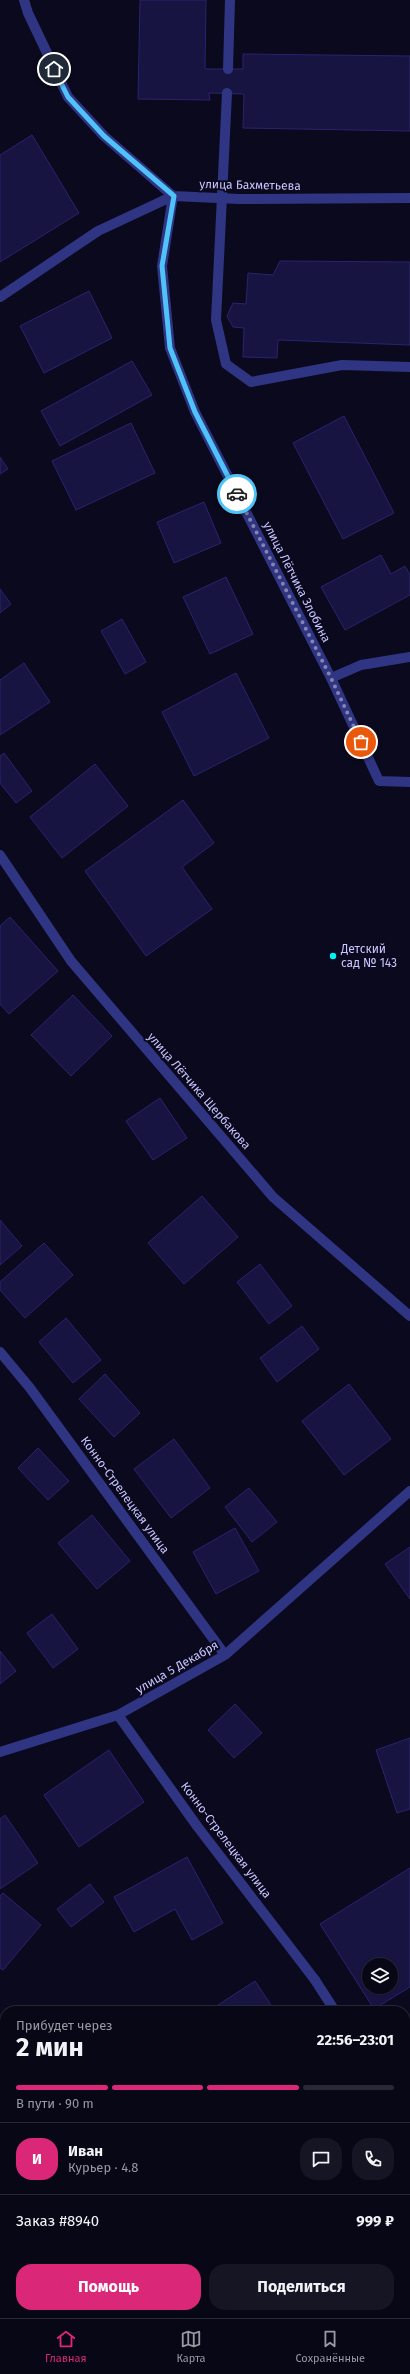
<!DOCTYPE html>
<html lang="ru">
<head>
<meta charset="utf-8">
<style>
	body { margin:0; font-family:"Fira Sans",sans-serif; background:#161523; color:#f1f3f6; height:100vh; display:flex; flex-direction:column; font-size:15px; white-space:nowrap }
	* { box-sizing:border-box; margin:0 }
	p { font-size:13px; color:#9899a1 }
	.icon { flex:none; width:22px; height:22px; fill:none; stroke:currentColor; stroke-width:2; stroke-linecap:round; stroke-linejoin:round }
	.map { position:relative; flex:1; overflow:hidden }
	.details { position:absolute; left:0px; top:2006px; width:410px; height:312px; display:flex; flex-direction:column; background:#080716; border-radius:16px 16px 0 0; box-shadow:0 1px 3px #0004,0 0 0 1px #292835 }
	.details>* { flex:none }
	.tools { position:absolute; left:362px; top:1958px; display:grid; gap:8px }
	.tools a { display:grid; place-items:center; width:36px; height:36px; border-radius:50%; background:#080716; box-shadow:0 1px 3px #0004,0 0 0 1px #292835; font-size:20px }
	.pin { position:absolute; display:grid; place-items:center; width:34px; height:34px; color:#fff; margin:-17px; border:2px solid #fff; border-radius:50%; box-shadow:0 1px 4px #0007 }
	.courier { position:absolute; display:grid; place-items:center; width:40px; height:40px; margin:-20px; border:3px solid #4fc3f7; border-radius:50%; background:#fff; color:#222; box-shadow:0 1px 5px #0007 }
	.head em { font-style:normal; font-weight:700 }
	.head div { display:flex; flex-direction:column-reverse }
	.head { display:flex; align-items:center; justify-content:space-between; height:68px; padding:0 16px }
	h1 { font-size:26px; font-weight:700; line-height:30px }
	.bar { display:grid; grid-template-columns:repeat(4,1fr); gap:6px 4px; align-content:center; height:48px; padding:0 16px }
	.bar i { height:5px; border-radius:3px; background:#292835 }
	.bar .active { background:#db2777 }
	.bar p { grid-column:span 4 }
	.line { display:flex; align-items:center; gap:10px; padding:0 16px; border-top:1px solid #292835 }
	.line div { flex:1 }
	.round { display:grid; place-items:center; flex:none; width:42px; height:42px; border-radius:16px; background:#161523 }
	.cta { display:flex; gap:8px; margin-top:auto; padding:8px 16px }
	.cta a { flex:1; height:46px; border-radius:16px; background:#db2777; color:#fff; font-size:16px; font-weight:700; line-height:46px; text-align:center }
	.cta a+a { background:#161523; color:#f1f3f6 }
	.tab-bar { display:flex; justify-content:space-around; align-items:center; height:56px; border-top:1px solid #292835; background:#080716; font-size:11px; color:#9899a1 }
	.tab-bar a { display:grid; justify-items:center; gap:2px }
	.tab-bar .active { color:#db2777 }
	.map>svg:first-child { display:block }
	.building { fill:#181441; stroke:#2a236f; fill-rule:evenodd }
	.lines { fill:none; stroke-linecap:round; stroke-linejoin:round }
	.service { stroke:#2f3582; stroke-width:10 }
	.minor { stroke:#2f3582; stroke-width:10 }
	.done { stroke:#8584b0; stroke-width:4; stroke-dasharray:0 7.2 }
	.route { stroke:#4fc3f7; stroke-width:5 }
	.poi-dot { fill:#00f1f0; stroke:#0b091e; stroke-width:1.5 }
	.labels { text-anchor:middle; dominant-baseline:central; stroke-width:4; stroke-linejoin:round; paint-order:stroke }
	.street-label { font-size:12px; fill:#c7c6ff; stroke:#0b091e }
	.poi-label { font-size:12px; fill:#c7c6ff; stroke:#0b091e; text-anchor:start }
</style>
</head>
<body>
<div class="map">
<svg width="410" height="2318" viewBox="0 0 410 2318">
	<rect width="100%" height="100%" fill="#0b091e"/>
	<path class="building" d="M140,0H206L205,69H243V54L410,56V131L243,128L244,94L209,93L210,100L138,99Z
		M32,135L79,213L0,262V155Z
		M280,261L410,262V345L278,340L277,358L243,357L244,328L233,327L227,316L233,303L246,304L248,273L273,275Z
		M89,291L112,338L44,373L20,326Z
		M132,361L152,395L60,446L41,411Z
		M344,416L394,513L343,539L293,443Z
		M131,423L155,473L76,510L52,461Z
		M0,457L8,469L0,474Z
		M204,502L221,543L174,563L157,522Z
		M381,555L391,574L405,566L410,575V595L345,630L321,587Z
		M226,577L253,634L210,654L183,597Z
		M0,589L11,604L0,613Z
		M122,619L146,662L125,674L101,631Z
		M24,663L50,702L0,735V680Z
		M236,673L269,738L194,776L162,712Z
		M4,753L32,791L16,803L0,783V756Z
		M95,764L128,806L62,858L30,817Z
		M183,800L214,843L182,867L212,909L146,956L85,871Z
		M10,917L58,971L9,1014L0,1004V926Z
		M73,995L112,1036L71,1076L31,1035Z
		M160,1098L187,1138L153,1160L126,1121Z
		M202,1196L238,1237L184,1284L148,1243Z
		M0,1220L22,1246L0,1265Z
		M44,1243L73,1275L25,1318L0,1290V1282Z
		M260,1264L292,1306L269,1324L237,1282Z
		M66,1318L101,1360L73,1383L39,1342Z
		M302,1326L319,1349L277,1382L260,1358Z
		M105,1374L140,1413L114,1437L79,1399Z
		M349,1384L391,1439L344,1475L302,1421Z
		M174,1439L210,1488L171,1518L134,1469Z
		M38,1448L69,1481L48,1500L18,1468Z
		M249,1488L277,1522L252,1542L225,1507Z
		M92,1515L130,1561L97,1589L58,1543Z
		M235,1528L259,1571L216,1594L193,1552Z
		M410,1547V1599L385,1564Z
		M52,1614L78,1649L53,1668L27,1633Z
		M0,1651L16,1671L0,1684Z
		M235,1704L262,1733L234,1758L208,1730Z
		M410,1738V1809L397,1813L376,1750Z
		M109,1750L144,1802L79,1847L44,1795Z
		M5,1815L38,1863L0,1889V1819Z
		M187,1857L223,1923L192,1940L175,1909L134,1932L114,1897Z
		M410,1868V1987L374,2009L320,1924ZM369,1965H391V1987H369Z
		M90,1884L104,1902L71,1927L57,1909Z
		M3,1893L41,1925L3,1970L0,1968V1896Z
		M255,1981L275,2011H218L215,2007Z
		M0,2027L5,2032V2092L0,2087Z
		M410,2029V2055L405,2049V2033Z
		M405,2202L410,2209V2269L407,2271L405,2268Z
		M89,2313H122L124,2315L120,2318H84Z
		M214,2313H245L253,2318H211Z"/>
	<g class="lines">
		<path class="service" d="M228,69L230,0
			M227,93L216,320L226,364L251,382L342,365L410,367
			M331,678L361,665L410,657
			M315,1980L335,2011
			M405,2103L410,2106"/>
		<path class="minor" d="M24,0L28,13L68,97L104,136L173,196L162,266L170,348L195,412L331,678L379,781L410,782
			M0,297L98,231L173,196L239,199L410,198
			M0,855L71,961L273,1197L410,1316
			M0,1352L30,1388L225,1655
			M118,1715L197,1826L315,1980
			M0,1752L118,1715L225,1655L410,1491
			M0,2147L5,2153
			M151,2313L155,2318"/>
	</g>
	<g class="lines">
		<path class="done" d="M237,494L331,678L361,742"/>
		<path class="route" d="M54,69L68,97L104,136L174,196L162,266L170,348L195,412L237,494"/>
	</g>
	<circle class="poi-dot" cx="333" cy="956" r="4"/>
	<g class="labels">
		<g class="street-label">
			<text transform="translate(250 185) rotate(1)">улица Бахметьева</text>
			<text transform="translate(297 582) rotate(63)">улица Лётчика Злобина</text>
			<text transform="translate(199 1091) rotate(49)">улица Лётчика Щербакова</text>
			<text transform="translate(125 1495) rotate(54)">Конно-Стрелецкая улица</text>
			<text transform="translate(177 1667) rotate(-30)">улица 5 Декабря</text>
			<text transform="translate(226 1840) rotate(53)">Конно-Стрелецкая улица</text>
		</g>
		<g class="poi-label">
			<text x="341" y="949">Детский<tspan x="341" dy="14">сад № 143</tspan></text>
		</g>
	</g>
</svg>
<div class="tools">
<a><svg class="icon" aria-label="layers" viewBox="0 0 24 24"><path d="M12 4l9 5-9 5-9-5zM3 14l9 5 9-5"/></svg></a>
</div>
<div class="pin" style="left:361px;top:742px;background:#ea580c"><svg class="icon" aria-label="bag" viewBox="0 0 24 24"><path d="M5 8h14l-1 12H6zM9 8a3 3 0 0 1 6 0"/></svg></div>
<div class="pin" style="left:54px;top:69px;background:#1f2937"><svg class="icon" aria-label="home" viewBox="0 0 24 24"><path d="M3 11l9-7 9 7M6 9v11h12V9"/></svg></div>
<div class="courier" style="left:237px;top:494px"><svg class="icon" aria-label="car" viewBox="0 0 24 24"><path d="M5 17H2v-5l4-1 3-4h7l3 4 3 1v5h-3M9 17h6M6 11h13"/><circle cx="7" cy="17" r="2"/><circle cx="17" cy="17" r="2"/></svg></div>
<section class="details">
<div class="head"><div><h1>2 мин</h1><p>Прибудет через</p></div><em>22:56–23:01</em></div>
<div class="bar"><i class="active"></i><i class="active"></i><i class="active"></i><i></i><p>В пути · 90 m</p></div>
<div class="line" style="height:72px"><b class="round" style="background:#db2777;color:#fff">И</b><div><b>Иван</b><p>Курьер · 4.8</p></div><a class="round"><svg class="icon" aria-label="chat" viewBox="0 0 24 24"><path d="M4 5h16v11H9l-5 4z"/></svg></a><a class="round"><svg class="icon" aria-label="phone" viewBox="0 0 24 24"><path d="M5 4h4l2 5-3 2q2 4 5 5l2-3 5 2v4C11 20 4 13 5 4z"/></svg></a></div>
<div class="line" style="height:52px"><div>Заказ #8940</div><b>999 ₽</b></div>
<div class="cta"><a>Помощь</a><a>Поделиться</a></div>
</section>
</div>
<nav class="tab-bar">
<a class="active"><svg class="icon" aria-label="home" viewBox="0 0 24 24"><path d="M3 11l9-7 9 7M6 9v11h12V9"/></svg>Главная</a>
<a><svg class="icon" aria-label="map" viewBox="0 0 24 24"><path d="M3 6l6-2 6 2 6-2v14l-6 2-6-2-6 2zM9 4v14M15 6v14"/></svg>Карта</a>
<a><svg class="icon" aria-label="saved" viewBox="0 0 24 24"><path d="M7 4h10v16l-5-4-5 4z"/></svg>Сохранённые</a>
</nav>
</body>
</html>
